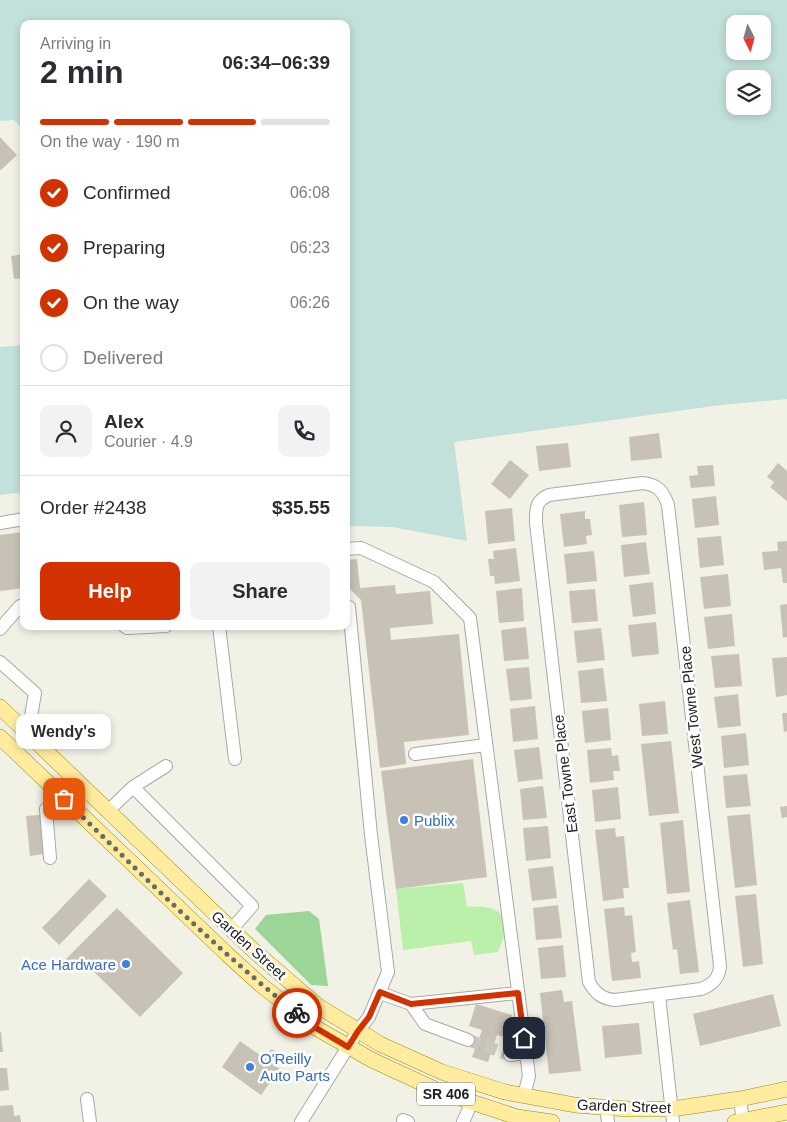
<!DOCTYPE html>
<html lang="en">
<head>
<meta charset="utf-8">
<style>
	body { margin:0; font-family:Helvetica,sans-serif; background:#f2f2f3; color:#2b2b33; height:100vh; display:flex; flex-direction:column; font-size:19px; white-space:nowrap }
	* { box-sizing:border-box; margin:0 }
	p { font-size:16px; color:#7c7c81 }
	.icon { flex:none; width:28px; height:28px; fill:none; stroke:currentColor; stroke-width:2; stroke-linecap:round; stroke-linejoin:round }
	.map { position:relative; flex:1; overflow:hidden }
	.side { position:absolute; left:20px; top:20px; width:330px; height:610px; display:flex; flex-direction:column; background:#fff; border-radius:10px; box-shadow:0 2px 8px #0003 }
	.side>* { flex:none }
	.needle { width:32px; rotate:174deg }
	.controls { position:absolute; left:726px; top:15px; display:grid; gap:10px }
	.controls a { display:grid; place-items:center; width:45px; height:45px; border-radius:10px; background:#fff; box-shadow:0 2px 8px #0003; font-size:25px }
	.pin { position:absolute; display:grid; place-items:center; width:42px; height:42px; color:#fff; margin:-21px; border-radius:10px; box-shadow:0 2px 8px #0006 }
	.courier { position:absolute; display:grid; place-items:center; width:50px; height:50px; margin:-25px; border:4px solid #d13200; border-radius:50%; background:#fff; color:#222; box-shadow:0 1px 6px #0007 }
	.bubble { position:absolute; height:35px; border-radius:10px; background:#fff; box-shadow:0 2px 8px #0003; font-size:16px; font-weight:600; line-height:35px; text-align:center }
	.overview em { font-style:normal; font-weight:600 }
	.overview div { display:flex; flex-direction:column-reverse }
	.overview { display:flex; align-items:center; justify-content:space-between; height:85px; padding:0 20px }
	h1 { font-size:32px; font-weight:600; line-height:38px }
	.bar { display:grid; grid-template-columns:repeat(4,1fr); gap:8px 5px; align-content:center; height:60px; padding:0 20px }
	.bar i { height:6px; border-radius:4px; background:#e1e1e2 }
	.bar .active { background:#d13200 }
	.bar p { grid-column:span 4 }
	.line { display:flex; align-items:center; gap:12px; padding:0 20px; border-top:1px solid #e1e1e2 }
	.line div { flex:1 }
	.round { display:grid; place-items:center; flex:none; width:52px; height:52px; border-radius:10px; background:#f2f2f3 }
	ol { padding:0 20px; list-style:none }
	li { display:flex; align-items:center; gap:15px; height:55px }
	li p { margin-inline-start:auto }
	li .icon { padding:5px; border-radius:50%; background:#d13200; color:#fff; stroke-width:4 }
	li:last-child { color:#7c7c81 }
	li i { width:28px; height:28px; border:2px solid #e1e1e2; border-radius:50% }
	.primary-button { display:flex; gap:10px; margin-top:auto; padding:10px 20px }
	.primary-button a { flex:1; height:58px; border-radius:10px; background:#d13200; color:#fff; font-size:20px; font-weight:600; line-height:58px; text-align:center }
	.primary-button a+a { background:#f2f2f3; color:#2b2b33 }
	.map>svg:first-child { display:block }
	.grass { fill:#baf0a9 }
	.forest { fill:#9bd598 }
	.wetland { fill:#c2e1da; fill-rule:evenodd }
	.building { fill:#c7c1b6 }
	.lines { fill:none; stroke-linecap:round; stroke-linejoin:round }
	.minor-tunnel { stroke:#c8c7bf; stroke-width:12; stroke-dasharray:12 6; stroke-linecap:butt }
	.minor-casing { stroke:#a8a8a8; stroke-width:14 }
	.major-casing { stroke:#9d8f00; stroke-width:16 }
	.minor { stroke:#fff; stroke-width:12 }
	.major { stroke:#ffec9e; stroke-width:15 }
	.done { stroke:#6a6a66; stroke-width:5; stroke-dasharray:0 9 }
	.route { stroke:#d13200; stroke-width:6 }
	.shop-dot { fill:#3f7fe0; stroke:#fff; stroke-width:2 }
	.labels { text-anchor:middle; dominant-baseline:central; stroke-width:5; stroke-linejoin:round; paint-order:stroke }
	.shield { fill:#fff; stroke:#646464; stroke-width:1 }
	.shield-label { font-size:14px; font-weight:bold; fill:#212121 }
	.street-label { font-size:15px; fill:#212121; stroke:#fff }
	.shop-label { font-size:15px; fill:#366cbe; stroke:#fff; text-anchor:start }
</style>
</head>
<body>
<div class="map">
<svg width="787" height="1122" viewBox="0 0 787 1122">
	<rect width="100%" height="100%" fill="#f2f1e6"/>
	<path class="grass" d="M463,883L467,907C503,904 513,918 498,952L474,955L471,941L403,950L396,889Z"/>
	<path class="forest" d="M309,911L319,919L328,986L311,985L255,929L266,915Z"/>
	<path class="wetland" d="M0,0H787V399L721,405L454,442L467,541L392,527L346,526V24H24V130L14,120L0,121ZM735,24H762V51H735ZM735,79H762V106H735Z
		M24,345V492L0,495V347Z"/>
	<path class="building" d="M0,137L17,155L1,170L0,169Z
		M24,254V278L14,279L11,256Z
		M659,433L662,458L631,461L629,437Z
		M568,443L571,467L539,471L536,446Z
		M510,460L529,475L510,499L491,484Z
		M778,463L787,471V501L770,487L774,482L767,477Z
		M713,465L715,486L691,488L689,476L698,475L697,466Z
		M716,496L719,525L695,528L692,499Z
		M644,502L647,535L622,537L619,505Z
		M512,508L515,541L488,544L485,511Z
		M585,511V519H590L592,535L586,536L587,544L564,547L560,514Z
		M24,532V588L0,591V535Z
		M721,536L724,565L700,568L697,538Z
		M787,541V583H783L781,568L764,570L762,552L778,551L777,542Z
		M646,542L650,574L624,577L621,545Z
		M516,548L520,581L495,584L494,576H490L488,559H494L493,551Z
		M594,551L597,581L567,584L564,554Z
		M357,559L360,588L395,585L396,594L430,591L433,624L390,628L391,640L459,634L469,735L404,742L406,764L380,768L361,600L350,589H346V560Z
		M728,574L731,606L704,609L700,577Z
		M653,582L656,614L633,617L629,585Z
		M522,588L524,621L499,623L496,591Z
		M595,589L598,621L572,623L569,591Z
		M787,604V637L783,638L780,605Z
		M732,614L735,646L708,649L704,617Z
		M656,622L659,654L632,657L628,625Z
		M526,627L529,659L504,661L501,630Z
		M601,628L605,660L577,663L574,631Z
		M739,654L742,686L715,688L711,656Z
		M787,657V695L776,697L772,658Z
		M529,667L532,699L510,701L506,669Z
		M603,668L607,701L581,703L578,671Z
		M738,694L741,726L718,728L714,697Z
		M665,701L668,734L642,736L639,704Z
		M535,706L538,739L513,742L510,709Z
		M608,708L611,740L585,743L582,711Z
		M782,713H787V731L784,732Z
		M746,733L749,765L724,768L721,736Z
		M671,741L679,813L649,816L641,744Z
		M539,747L543,779L518,782L514,750Z
		M611,748L612,756L618,755L620,771H613L614,780L590,783L587,750Z
		M473,759L487,877L396,889L381,771Z
		M747,774L751,806L726,808L723,776Z
		M543,786L547,818L523,820L520,789Z
		M618,787L621,819L595,822L592,790Z
		M787,806V817L782,818L780,807Z
		M750,814L757,885L735,888L727,816Z
		M40,815L44,854L30,856L26,816Z
		M683,820L690,892L667,894L660,823Z
		M548,826L551,858L526,861L523,828Z
		M615,828L616,837L624,836L629,888H623L624,898L603,901L595,830Z
		M553,866L557,898L532,901L528,869Z
		M89,879L107,896L59,945L42,928Z
		M756,894L763,964L743,967L735,896Z
		M690,900L699,972L680,974L677,949L673,950L667,903Z
		M558,905L562,938L536,940L533,908Z
		M624,907L625,916L632,915L636,952L631,953L632,962L639,961L641,978L612,981L604,909Z
		M117,908L183,973L140,1017L82,960L72,970L63,962Z
		M563,945L566,977L541,979L538,948Z
		M562,990L564,1002L572,1001L581,1071L549,1074L540,993Z
		M773,994L781,1026L700,1046L693,1014Z
		M476,1004L512,1015L505,1037L497,1035L488,1062L472,1057L482,1030L469,1026Z
		M639,1023L642,1054L605,1058L602,1026Z
		M0,1032H1L3,1052H0Z
		M240,1041L280,1069L261,1095L222,1067Z
		M271,1049L287,1057L284,1062L268,1054Z
		M0,1068H7L9,1090L0,1091Z
		M13,1105L14,1116L20,1115L21,1122H0V1106Z"/>
	<g class="lines">
		<path class="minor-tunnel" d="M468,1040L510,1055"/>
		<defs>
			<path id="minor" d="M643,483C658,485 663,491 668,505L720,966C719,979 712,985 701,989L615,1000C602,999 595,993 589,982L536,523C536,509 535,501 549,495Z
				M0,523L24,519
				M346,549L361,548L434,582L470,618L529,1076L524,1095
				M124,626L127,628L166,626
				M219,626L235,759
				M0,629L20,606H24
				M0,662L35,693L28,734
				M415,754L486,745
				M133,787L252,906L231,930
				M46,809L50,858
				M108,811L133,787L166,766
				M380,993L411,1004L518,993
				M659,996L673,1122
				M411,1004L425,1024L468,1040
				M510,1055L526,1053
				M87,1099L90,1122
				M740,1099L743,1122
				M606,1107L608,1122
				M403,1120L408,1122
				M301,1122L358,1031L369,1017L388,972L371,835L349,607
				M463,1122L472,1102"/>
			<path id="major" d="M0,707L253,950L318,1006L380,1044L442,1072L505,1092L575,1105L628,1109H672L740,1099L787,1089
				M0,737L228,955L261,985L316,1028L372,1060L441,1092L517,1117L552,1122
				M735,1122L787,1112"/>
		</defs>
		<use href="#minor" class="minor-casing"/>
		<use href="#major" class="major-casing"/>
		<use href="#minor" class="minor"/>
		<use href="#major" class="major"/>
	</g>
	<g class="lines">
		<path class="done" d="M64,799C140,872 214,948 297,1013"/>
		<path class="route" d="M297,1013L316,1028L348,1047L358,1031L369,1017L380,992L411,1004L518,993L524,1038"/>
	</g>
	<g class="shop-dot">
		<circle cx="404" cy="820" r="5"/>
		<circle cx="126" cy="964" r="5"/>
		<circle cx="250" cy="1067" r="5"/>
	</g>
	<g class="labels">
		<rect class="shield" x="417" y="1082.5" width="58" height="23" rx="4"/>
		<g class="shield-label">
			<text x="446" y="1094">SR 406</text>
		</g>
		<g class="street-label">
			<text transform="translate(691 707) rotate(-96)">West Towne Place</text>
			<text transform="translate(565 774) rotate(-97)">East Towne Place</text>
			<text transform="translate(249 945) rotate(42)">Garden Street</text>
			<text transform="translate(624 1106) rotate(2)">Garden Street</text>
		</g>
		<g class="shop-label">
			<text x="414" y="820">Publix</text>
			<text x="116" y="964" text-anchor="end">Ace Hardware</text>
			<text x="260" y="1058">O'Reilly<tspan x="260" dy="17">Auto Parts</tspan></text>
		</g>
	</g>
</svg>
<div class="controls">
<a><svg class="needle" viewBox="-14 -14 28 28"><path d="M0-13l5 13h-10z" fill="#e53935"/><path d="M0 13l5-13h-10z" fill="#7c7c81"/></svg></a>
<a><svg class="icon" aria-label="layers" viewBox="0 0 24 24"><path d="M12 4l9 5-9 5-9-5zM3 14l9 5 9-5"/></svg></a>
</div>
<div class="pin" style="left:64px;top:799px;background:#ea580c"><svg class="icon" aria-label="bag" viewBox="0 0 24 24"><path d="M5 8h14l-1 12H6zM9 8a3 3 0 0 1 6 0"/></svg></div>
<div class="pin" style="left:524px;top:1038px;background:#1f2937"><svg class="icon" aria-label="home" viewBox="0 0 24 24"><path d="M3 11l9-7 9 7M6 9v11h12V9"/></svg></div>
<div class="courier" style="left:297px;top:1013px"><svg class="icon" aria-label="bike" viewBox="0 0 24 24"><circle cx="6" cy="16" r="4"/><circle cx="18" cy="16" r="4"/><path d="M6 16l4-8h5l3 8M10 8l3 8H6M13 5h3"/></svg></div>
<div class="bubble" style="left:16px;top:714px;width:95px">Wendy's</div>
<section class="side">
<div class="overview"><div><h1>2 min</h1><p>Arriving in</p></div><em>06:34–06:39</em></div>
<div class="bar"><i class="active"></i><i class="active"></i><i class="active"></i><i></i><p>On the way · 190 m</p></div>
<ol>
<li><svg class="icon" aria-label="check" viewBox="0 0 24 24"><path d="M5 12l5 5 9-10"/></svg>Confirmed<p>06:08</p></li>
<li><svg class="icon" aria-label="check" viewBox="0 0 24 24"><path d="M5 12l5 5 9-10"/></svg>Preparing<p>06:23</p></li>
<li><svg class="icon" aria-label="check" viewBox="0 0 24 24"><path d="M5 12l5 5 9-10"/></svg>On the way<p>06:26</p></li>
<li><i></i>Delivered</li>
</ol>
<div class="line" style="height:90px"><a class="round"><svg class="icon" aria-label="person" viewBox="0 0 24 24"><circle cx="12" cy="8" r="4"/><path d="M4 21q1-7 8-7t8 7"/></svg></a><div><b>Alex</b><p>Courier · 4.9</p></div><a class="round"><svg class="icon" aria-label="phone" viewBox="0 0 24 24"><path d="M5 4h4l2 5-3 2q2 4 5 5l2-3 5 2v4C11 20 4 13 5 4z"/></svg></a></div>
<div class="line" style="height:65px"><div>Order #2438</div><b>$35.55</b></div>
<div class="primary-button"><a>Help</a><a>Share</a></div>
</section>
</div>
</body>
</html>
